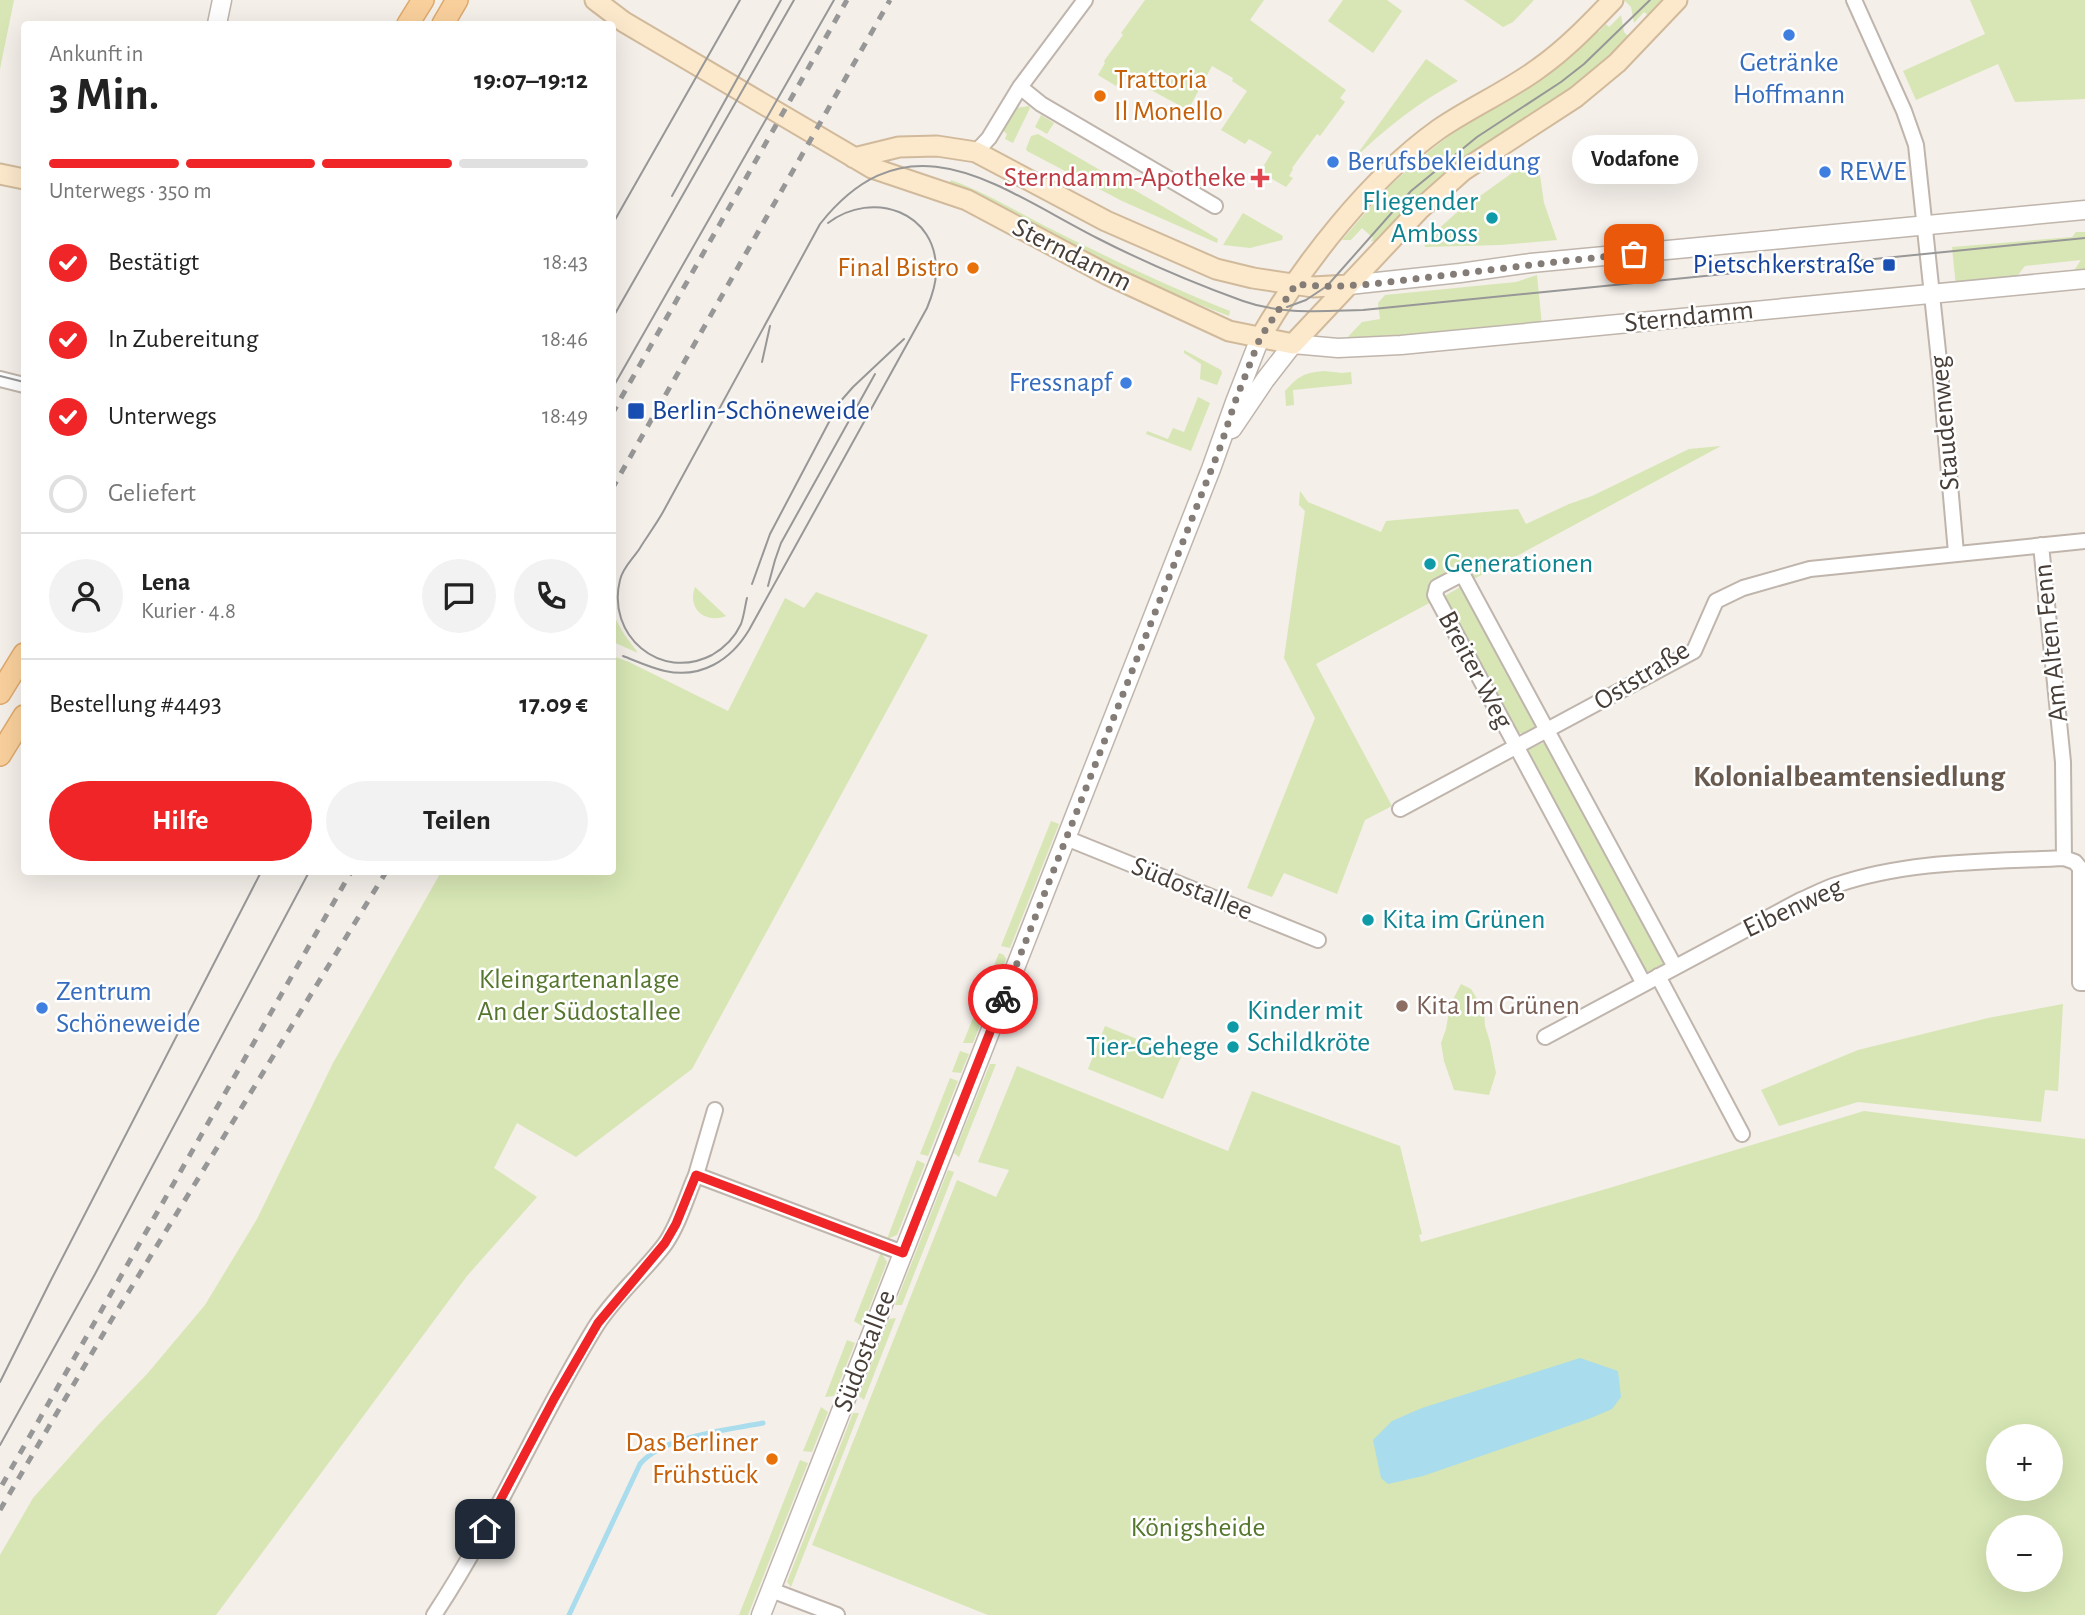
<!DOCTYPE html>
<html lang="de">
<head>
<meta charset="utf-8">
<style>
	body { margin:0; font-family:"Alegreya Sans",sans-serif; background:#f2f2f2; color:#222; height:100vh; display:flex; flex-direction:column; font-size:26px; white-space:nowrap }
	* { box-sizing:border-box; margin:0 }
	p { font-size:23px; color:#767676 }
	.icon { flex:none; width:38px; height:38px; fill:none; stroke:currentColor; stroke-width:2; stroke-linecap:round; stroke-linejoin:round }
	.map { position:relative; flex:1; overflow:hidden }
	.sheet { position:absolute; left:21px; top:21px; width:595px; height:854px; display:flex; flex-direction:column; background:#fff; border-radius:7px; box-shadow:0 7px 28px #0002 }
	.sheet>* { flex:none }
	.fabs { position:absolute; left:1986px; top:1424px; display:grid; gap:14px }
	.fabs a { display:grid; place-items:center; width:77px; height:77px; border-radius:50%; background:#fff; box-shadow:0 7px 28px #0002; font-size:35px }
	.pin { position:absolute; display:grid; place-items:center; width:60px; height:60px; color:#fff; margin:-30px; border-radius:14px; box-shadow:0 4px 10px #0006 }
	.courier { position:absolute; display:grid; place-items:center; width:70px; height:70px; margin:-35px; border:5px solid #ef2527; border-radius:50%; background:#fff; color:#222; box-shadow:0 2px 9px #0007 }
	.bubble { position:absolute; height:49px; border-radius:24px; background:#fff; box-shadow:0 7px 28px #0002; font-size:23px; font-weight:600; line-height:49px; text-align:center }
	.headline em { font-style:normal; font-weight:600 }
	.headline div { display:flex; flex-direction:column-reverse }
	.headline { display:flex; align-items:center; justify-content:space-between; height:119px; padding:0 28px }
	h1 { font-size:46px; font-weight:600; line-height:52px }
	.bar { display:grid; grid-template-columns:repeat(4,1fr); gap:10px 7px; align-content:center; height:84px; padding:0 28px }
	.bar i { height:9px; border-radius:5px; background:#e0e0e0 }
	.bar .active { background:#ef2527 }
	.bar p { grid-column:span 4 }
	.line { display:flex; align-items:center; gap:18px; padding:0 28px; border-top:2px solid #e0e0e0 }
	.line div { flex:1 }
	.round { display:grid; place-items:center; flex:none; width:74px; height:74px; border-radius:37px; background:#f2f2f2 }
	ol { padding:0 28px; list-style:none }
	li { display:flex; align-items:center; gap:21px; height:77px }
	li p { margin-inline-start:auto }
	li .icon { padding:7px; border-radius:50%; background:#ef2527; color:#fff; stroke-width:4 }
	li:last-child { color:#767676 }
	li i { width:38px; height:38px; border:4px solid #e0e0e0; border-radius:50% }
	.primary-button { display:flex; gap:14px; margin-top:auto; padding:14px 28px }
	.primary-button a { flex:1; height:80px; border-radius:42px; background:#ef2527; color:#fff; font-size:28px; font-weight:600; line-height:80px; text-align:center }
	.primary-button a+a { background:#f2f2f2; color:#222 }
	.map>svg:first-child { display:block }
	.green { fill:#d7e6b4; fill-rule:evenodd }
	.water { fill:#a9dced }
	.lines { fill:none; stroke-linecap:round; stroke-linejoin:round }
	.stream { stroke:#a9dced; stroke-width:5 }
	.minor-casing { stroke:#bfb5ac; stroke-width:18 }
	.tertiary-casing { stroke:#bfb5ac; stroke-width:21 }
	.secondary-casing { stroke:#d1ba9b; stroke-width:23 }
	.primary-casing { stroke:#dea96d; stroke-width:24 }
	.minor { stroke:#fff; stroke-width:14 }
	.tertiary { stroke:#fff; stroke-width:18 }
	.secondary { stroke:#fce8cb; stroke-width:19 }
	.primary { stroke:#f9d09c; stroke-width:21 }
	.tram { stroke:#979797; stroke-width:2 }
	.rail { stroke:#979797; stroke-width:5; stroke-dasharray:9 9; stroke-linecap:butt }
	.done { stroke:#847c76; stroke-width:7; stroke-dasharray:0 12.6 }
	.route { stroke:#ef2527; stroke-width:9 }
	.shop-dot { fill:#3f7fe0; stroke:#fff; stroke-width:2.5 }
	.food-dot { fill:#e8710a; stroke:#fff; stroke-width:2.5 }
	.health-dot { fill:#e0444e; stroke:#fff; stroke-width:2.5 }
	.culture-dot { fill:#0f9aa8; stroke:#fff; stroke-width:2.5 }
	.transit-dot { fill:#1a4fb4; stroke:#fff; stroke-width:2.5 }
	.education-dot { fill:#8d6e63; stroke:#fff; stroke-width:2.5 }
	.labels { text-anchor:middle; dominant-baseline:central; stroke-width:5; stroke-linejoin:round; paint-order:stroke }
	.shop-label { font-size:28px; fill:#366cbe; stroke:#fff; text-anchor:start }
	.food-label { font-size:28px; fill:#c56008; stroke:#fff; text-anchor:end }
	.health-label { font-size:28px; fill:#be3a42; stroke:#fff; text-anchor:end }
	.culture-label { font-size:28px; fill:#0d838f; stroke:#fff; text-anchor:start }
	.street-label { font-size:28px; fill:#473e38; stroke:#fff }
	.transit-label { font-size:28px; fill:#164399; stroke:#fff; text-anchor:end }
	.park-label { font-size:28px; fill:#55762d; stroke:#fff }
	.education-label { font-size:28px; fill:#785e54; stroke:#fff; text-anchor:start }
	.neighbourhood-label { font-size:30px; font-weight:bold; fill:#695b4f; stroke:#fff }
</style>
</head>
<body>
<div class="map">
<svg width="2085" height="1615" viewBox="0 0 2085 1615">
	<rect width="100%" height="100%" fill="#f4efe9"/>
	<path class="green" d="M0,0H14L0,69Z
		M1145,0H1264L1250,20L1346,90L1340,98L1345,102L1320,136L1317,134L1292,168L1293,169L1289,176L1293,178L1286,187L1260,172L1272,152L1249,139L1245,144L1221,130L1247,91L1232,81L1233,78L1212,66L1188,110L1125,76H1122L1116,86L1098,75L1105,63L1104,61L1123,35L1121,33Z
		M1343,0H1387L1402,11L1373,53L1328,21Z
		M1464,0H1534L1513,22L1503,27Z
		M1624,0H1666L1650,17L1644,12L1634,23L1631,7Z
		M1970,0H2085V99L2015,102L1998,64L1916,100L1903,71L1985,34Z
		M1621,15L1624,32L1630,38L1594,74L1381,242L1371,241L1373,238L1362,228L1351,240H1342L1384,191L1421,158L1450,135L1555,66L1597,29L1599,32L1606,24L1609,27Z
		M1426,59L1458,81C1419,102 1384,129 1353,160Z
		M1029,106L1030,108L1013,143L1005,139L1007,134L1001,129L1017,108Z
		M1041,115L1054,123L1047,134L1035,127Z
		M1038,134L1198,227L1218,239L1217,243L1122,201L1027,151L1026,149L1031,136Z
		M1537,155L1544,203L1557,240L1500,245L1425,247L1424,242L1455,214Z
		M951,180C984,192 1013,209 1043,225C1105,256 1166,286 1230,311L1229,316C1132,279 1041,232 948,186Z
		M1243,213L1283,236L1282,240L1250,248L1223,245Z
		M2076,232H2085V273L2071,275L2081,260L2025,266L2014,280L1956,287L1952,247L2072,237Z
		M1537,275L1542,325L1343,342L1362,322L1380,319L1378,303L1385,295L1516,282Z
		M1184,350L1221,370L1222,373L1217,385L1200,379L1201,364L1184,353Z
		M1324,371L1342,373L1351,372L1352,384L1293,390L1294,405L1286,406L1285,391C1299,376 1303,373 1324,371Z
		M1198,397L1210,403L1191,451L1146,434L1147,431L1168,439L1173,428L1184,432Z
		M1721,446L1472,580L1456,570L1433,601L1316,664L1392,806L1365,820L1337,894L1284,873L1272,897L1247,888L1315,718L1284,658L1305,511L1299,505L1300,491L1308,502L1381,532L1386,521L1518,509L1526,524L1569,504L1592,496L1689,449Z
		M1462,586L1536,724C1533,732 1521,736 1514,731L1443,597Z
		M695,587L726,616C705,624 687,609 695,587Z
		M816,592L928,635L692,1069L576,1157L517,1123L494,1168L537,1197L467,1276L216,1615H0V1555L33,1498L99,1424L147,1374L205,1305L257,1219L333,1063L441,872H612L613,656L629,662L728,711L785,598L804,608Z
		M615,618L624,634L638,653L613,642V619Z
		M1545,742L1663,959V964L1652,971L1644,972L1526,752L1527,750Z
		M1051,821L1059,824L1010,948L1001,946Z
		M999,953L1004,955L1006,959L973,1043H963Z
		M1461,984L1471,989L1484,1010L1485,1026L1490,1042L1496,1073L1489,1095L1454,1090L1444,1061L1441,1043L1446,1029L1450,1005Z
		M2063,1004L2058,1091L2045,1090L2041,1122L1858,1102L1779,1126L1761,1090L1858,1050L1988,1018Z
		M1105,1026L1181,1057L1163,1099L1088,1069Z
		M960,1051L969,1054L961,1073L952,1072Z
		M990,1064H996L959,1157L954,1153Z
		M1017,1066L1228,1151L1252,1091L1400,1146L1422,1234L1419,1235L1421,1242L1606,1189L1864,1111L2085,1139V1615H988L812,1545L957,1180L996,1197L1009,1170L978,1162ZM1998,1437H2051V1489H1998ZM1998,1528H2051V1580H1998Z
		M950,1078L958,1081L928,1156L920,1154Z
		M917,1160L925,1164L897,1235L887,1239Z
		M948,1170L954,1172L902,1305H895Z
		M881,1252L887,1262L862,1326L854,1321Z
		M896,1318L864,1400L859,1396L889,1319Z
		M847,1340L855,1343L834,1396L825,1397Z
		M821,1407L828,1412L812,1452L803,1451Z
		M853,1413H859L791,1587L787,1582Z
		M800,1460L808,1463L748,1615H739Z"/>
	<path class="water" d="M1580,1358L1618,1371L1621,1397L1612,1409L1591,1418L1423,1476L1388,1484L1381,1478L1373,1440L1392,1421L1422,1408Z"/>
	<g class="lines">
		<path class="stream" d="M569,1615L640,1464C664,1436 727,1430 763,1423"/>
		<defs>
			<path id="minor" d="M1854,0L1904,111L1916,145L1940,370L1956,553
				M1020,87L1041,104L1215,206
				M976,152L989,138L1020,87L1085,0
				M0,379L24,385
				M2041,545L2063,762L2064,858
				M1400,809L1694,651L1716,601L1743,588L1810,569L2085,541
				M1066,838L1318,940
				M1658,976L1742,1134
				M1644,984L1435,595L1437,587L1458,576L1464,577L1675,967
				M1545,1037L1801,900C1813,895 1824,889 1836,885C1909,860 1988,862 2064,858L2075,862L2080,868V983H2085
				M696,1175L715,1110
				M771,1590L837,1615
				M434,1615C495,1523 538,1420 596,1326C615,1296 644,1272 665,1244C679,1224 686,1198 696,1175L903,1253"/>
			<path id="tertiary" d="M217,24L222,0
				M1349,285L1460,273L1531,263L2085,210
				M1232,429L1265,380L1293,344L1338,348L1401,345L2085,279
				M761,1615L1211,469L1235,402L1260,338"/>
			<path id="secondary" d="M595,0L624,22L872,168L967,200L1108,275L1229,331L1293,344L1419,210L1464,170L1576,97L1617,63L1677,0
				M854,158L899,147L937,146L976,152L1106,221L1216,269L1253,278L1313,287L1349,285
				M0,174L24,179
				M1260,338C1303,264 1369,179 1439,129C1471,107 1508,91 1539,68C1566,49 1590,24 1613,0"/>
			<path id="primary" d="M408,24L423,0
				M443,24L457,0
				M0,693L24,654
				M0,755L24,716"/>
		</defs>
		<use href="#minor" class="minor-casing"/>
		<use href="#tertiary" class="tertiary-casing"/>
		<use href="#secondary" class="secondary-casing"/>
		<use href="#primary" class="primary-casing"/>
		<use href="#minor" class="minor"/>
		<use href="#tertiary" class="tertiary"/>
		<use href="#secondary" class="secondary"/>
		<use href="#primary" class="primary"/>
		<path class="tram" d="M672,196L781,0
			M612,225L740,0
			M1287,307L1306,300L1327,286L1411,191L1477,137L1561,82L1584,64L1650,0
			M612,319L794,0
			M762,362L770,326
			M0,376L24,382
			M612,389L834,0
			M752,584L770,534L839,403L853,387L904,339
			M768,586L775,560L781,543L875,374
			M747,598C745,606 744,616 741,624C735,637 724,648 712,655C660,682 606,635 620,580C623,567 633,559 640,548C642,544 657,523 663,512L820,224C909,112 999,188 1097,238C1144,262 1193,283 1243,301C1282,315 1322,311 1363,310L2085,238
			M623,656C636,661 651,668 665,671C701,679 731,660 749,630L927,308C932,296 936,284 936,272C938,212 873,189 828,223
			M0,1382L51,1280L261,872
			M0,1445L95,1274L309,872"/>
		<path class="rail" d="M612,414L847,0
			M612,489L890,0
			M2,1485L351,872
			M0,1510L112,1319L386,872"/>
	</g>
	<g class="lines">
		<path class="done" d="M1003,999L1221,445L1235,402L1260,338L1296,284C1340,290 1386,282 1430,277C1498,269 1566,260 1634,254"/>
		<path class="route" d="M485,1529L554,1399L598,1323L665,1243L676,1224L696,1175L903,1253L1003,999"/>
	</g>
	<g class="shop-dot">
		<circle cx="1789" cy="35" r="7"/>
		<circle cx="1333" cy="162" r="7"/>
		<circle cx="1825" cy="172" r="7"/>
		<circle cx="1126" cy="383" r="7"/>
		<circle cx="42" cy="1008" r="7"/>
	</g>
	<g class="food-dot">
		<circle cx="1100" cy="96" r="7"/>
		<circle cx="973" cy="268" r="7"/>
		<circle cx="772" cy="1459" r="7"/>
	</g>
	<path class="health-dot" d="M1256.5 167.5h7v7h7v7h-7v7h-7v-7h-7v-7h7z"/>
	<g class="culture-dot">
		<circle cx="1492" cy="218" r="7"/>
		<circle cx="1430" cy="564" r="7"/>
		<circle cx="1368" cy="920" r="7"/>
		<circle cx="1233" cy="1027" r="7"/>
		<circle cx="1233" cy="1047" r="7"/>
	</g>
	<g class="transit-dot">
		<rect x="1882" y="258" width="14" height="14" rx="3.5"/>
		<rect x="627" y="402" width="18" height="18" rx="3.5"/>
	</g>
	<circle class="education-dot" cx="1402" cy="1006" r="7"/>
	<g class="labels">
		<g class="shop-label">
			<text x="1789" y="63" text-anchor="middle">Getränke<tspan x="1789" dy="32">Hoffmann</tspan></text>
			<text x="1347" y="162">Berufsbekleidung</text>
			<text x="1839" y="172">REWE</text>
			<text x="1112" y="383" text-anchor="end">Fressnapf</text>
			<text x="56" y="992">Zentrum<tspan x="56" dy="32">Schöneweide</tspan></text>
		</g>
		<g class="food-label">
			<text x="1114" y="80" text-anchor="start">Trattoria<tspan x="1114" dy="32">Il Monello</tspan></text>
			<text x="959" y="268">Final Bistro</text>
			<text x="758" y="1443">Das Berliner<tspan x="758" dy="32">Frühstück</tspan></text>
		</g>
		<g class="health-label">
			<text x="1246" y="178">Sterndamm-Apotheke</text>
		</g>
		<g class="culture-label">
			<text x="1478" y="202" text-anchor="end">Fliegender<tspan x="1478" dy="32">Amboss</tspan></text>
			<text x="1444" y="564">Generationen</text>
			<text x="1382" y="920">Kita im Grünen</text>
			<text x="1247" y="1011">Kinder mit<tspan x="1247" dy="32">Schildkröte</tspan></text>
			<text x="1219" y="1047" text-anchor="end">Tier-Gehege</text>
		</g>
		<g class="street-label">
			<text transform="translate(1072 255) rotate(27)">Sterndamm</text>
			<text transform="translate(1689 317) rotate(-6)">Sterndamm</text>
			<text transform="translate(1945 423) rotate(-95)">Staudenweg</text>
			<text transform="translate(2051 643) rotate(-96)">Am Alten Fenn</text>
			<text transform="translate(1475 670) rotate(62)">Breiter Weg</text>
			<text transform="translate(1642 676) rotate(-32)">Oststraße</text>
			<text transform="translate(1192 889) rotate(22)">Südostallee</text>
			<text transform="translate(1793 908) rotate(-25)">Eibenweg</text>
			<text transform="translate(865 1351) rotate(-69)">Südostallee</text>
		</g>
		<g class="transit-label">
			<text x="1875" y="265">Pietschkerstraße</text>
			<text x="652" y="411" text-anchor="start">Berlin-Schöneweide</text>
		</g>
		<g class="park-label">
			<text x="579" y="980">Kleingartenanlage<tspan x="579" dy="32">An der Südostallee</tspan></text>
			<text x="1198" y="1528">Königsheide</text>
		</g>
		<g class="education-label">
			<text x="1416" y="1006">Kita Im Grünen</text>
		</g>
		<g class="neighbourhood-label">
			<text x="1849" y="777">Kolonialbeamtensiedlung</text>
		</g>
	</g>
</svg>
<div class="fabs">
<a>+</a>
<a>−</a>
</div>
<div class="pin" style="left:1634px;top:254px;background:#ea580c"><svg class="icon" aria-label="bag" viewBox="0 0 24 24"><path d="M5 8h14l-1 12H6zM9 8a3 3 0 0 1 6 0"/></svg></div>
<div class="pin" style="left:485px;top:1529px;background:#1f2937"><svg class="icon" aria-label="home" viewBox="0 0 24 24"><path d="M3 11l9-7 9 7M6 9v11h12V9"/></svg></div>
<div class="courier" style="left:1003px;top:999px"><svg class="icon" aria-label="bike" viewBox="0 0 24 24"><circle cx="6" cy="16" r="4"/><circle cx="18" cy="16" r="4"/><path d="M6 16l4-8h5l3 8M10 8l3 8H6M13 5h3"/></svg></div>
<div class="bubble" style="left:1572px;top:135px;width:126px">Vodafone</div>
<section class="sheet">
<div class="headline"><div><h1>3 Min.</h1><p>Ankunft in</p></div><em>19:07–19:12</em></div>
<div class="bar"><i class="active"></i><i class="active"></i><i class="active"></i><i></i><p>Unterwegs · 350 m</p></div>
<ol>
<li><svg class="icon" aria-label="check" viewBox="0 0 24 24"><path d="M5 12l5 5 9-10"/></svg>Bestätigt<p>18:43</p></li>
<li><svg class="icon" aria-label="check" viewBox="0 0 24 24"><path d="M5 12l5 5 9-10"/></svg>In Zubereitung<p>18:46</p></li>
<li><svg class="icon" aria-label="check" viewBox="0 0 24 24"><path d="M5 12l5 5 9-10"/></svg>Unterwegs<p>18:49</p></li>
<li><i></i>Geliefert</li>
</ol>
<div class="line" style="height:126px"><a class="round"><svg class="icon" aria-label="person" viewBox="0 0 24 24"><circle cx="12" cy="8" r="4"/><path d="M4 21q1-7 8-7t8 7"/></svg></a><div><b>Lena</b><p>Kurier · 4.8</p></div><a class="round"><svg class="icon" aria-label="chat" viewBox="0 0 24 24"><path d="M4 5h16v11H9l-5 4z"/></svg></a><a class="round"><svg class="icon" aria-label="phone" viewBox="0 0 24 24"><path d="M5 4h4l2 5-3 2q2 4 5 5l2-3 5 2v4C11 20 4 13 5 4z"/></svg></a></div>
<div class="line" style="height:91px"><div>Bestellung #4493</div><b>17.09 €</b></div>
<div class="primary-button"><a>Hilfe</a><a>Teilen</a></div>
</section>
</div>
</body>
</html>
